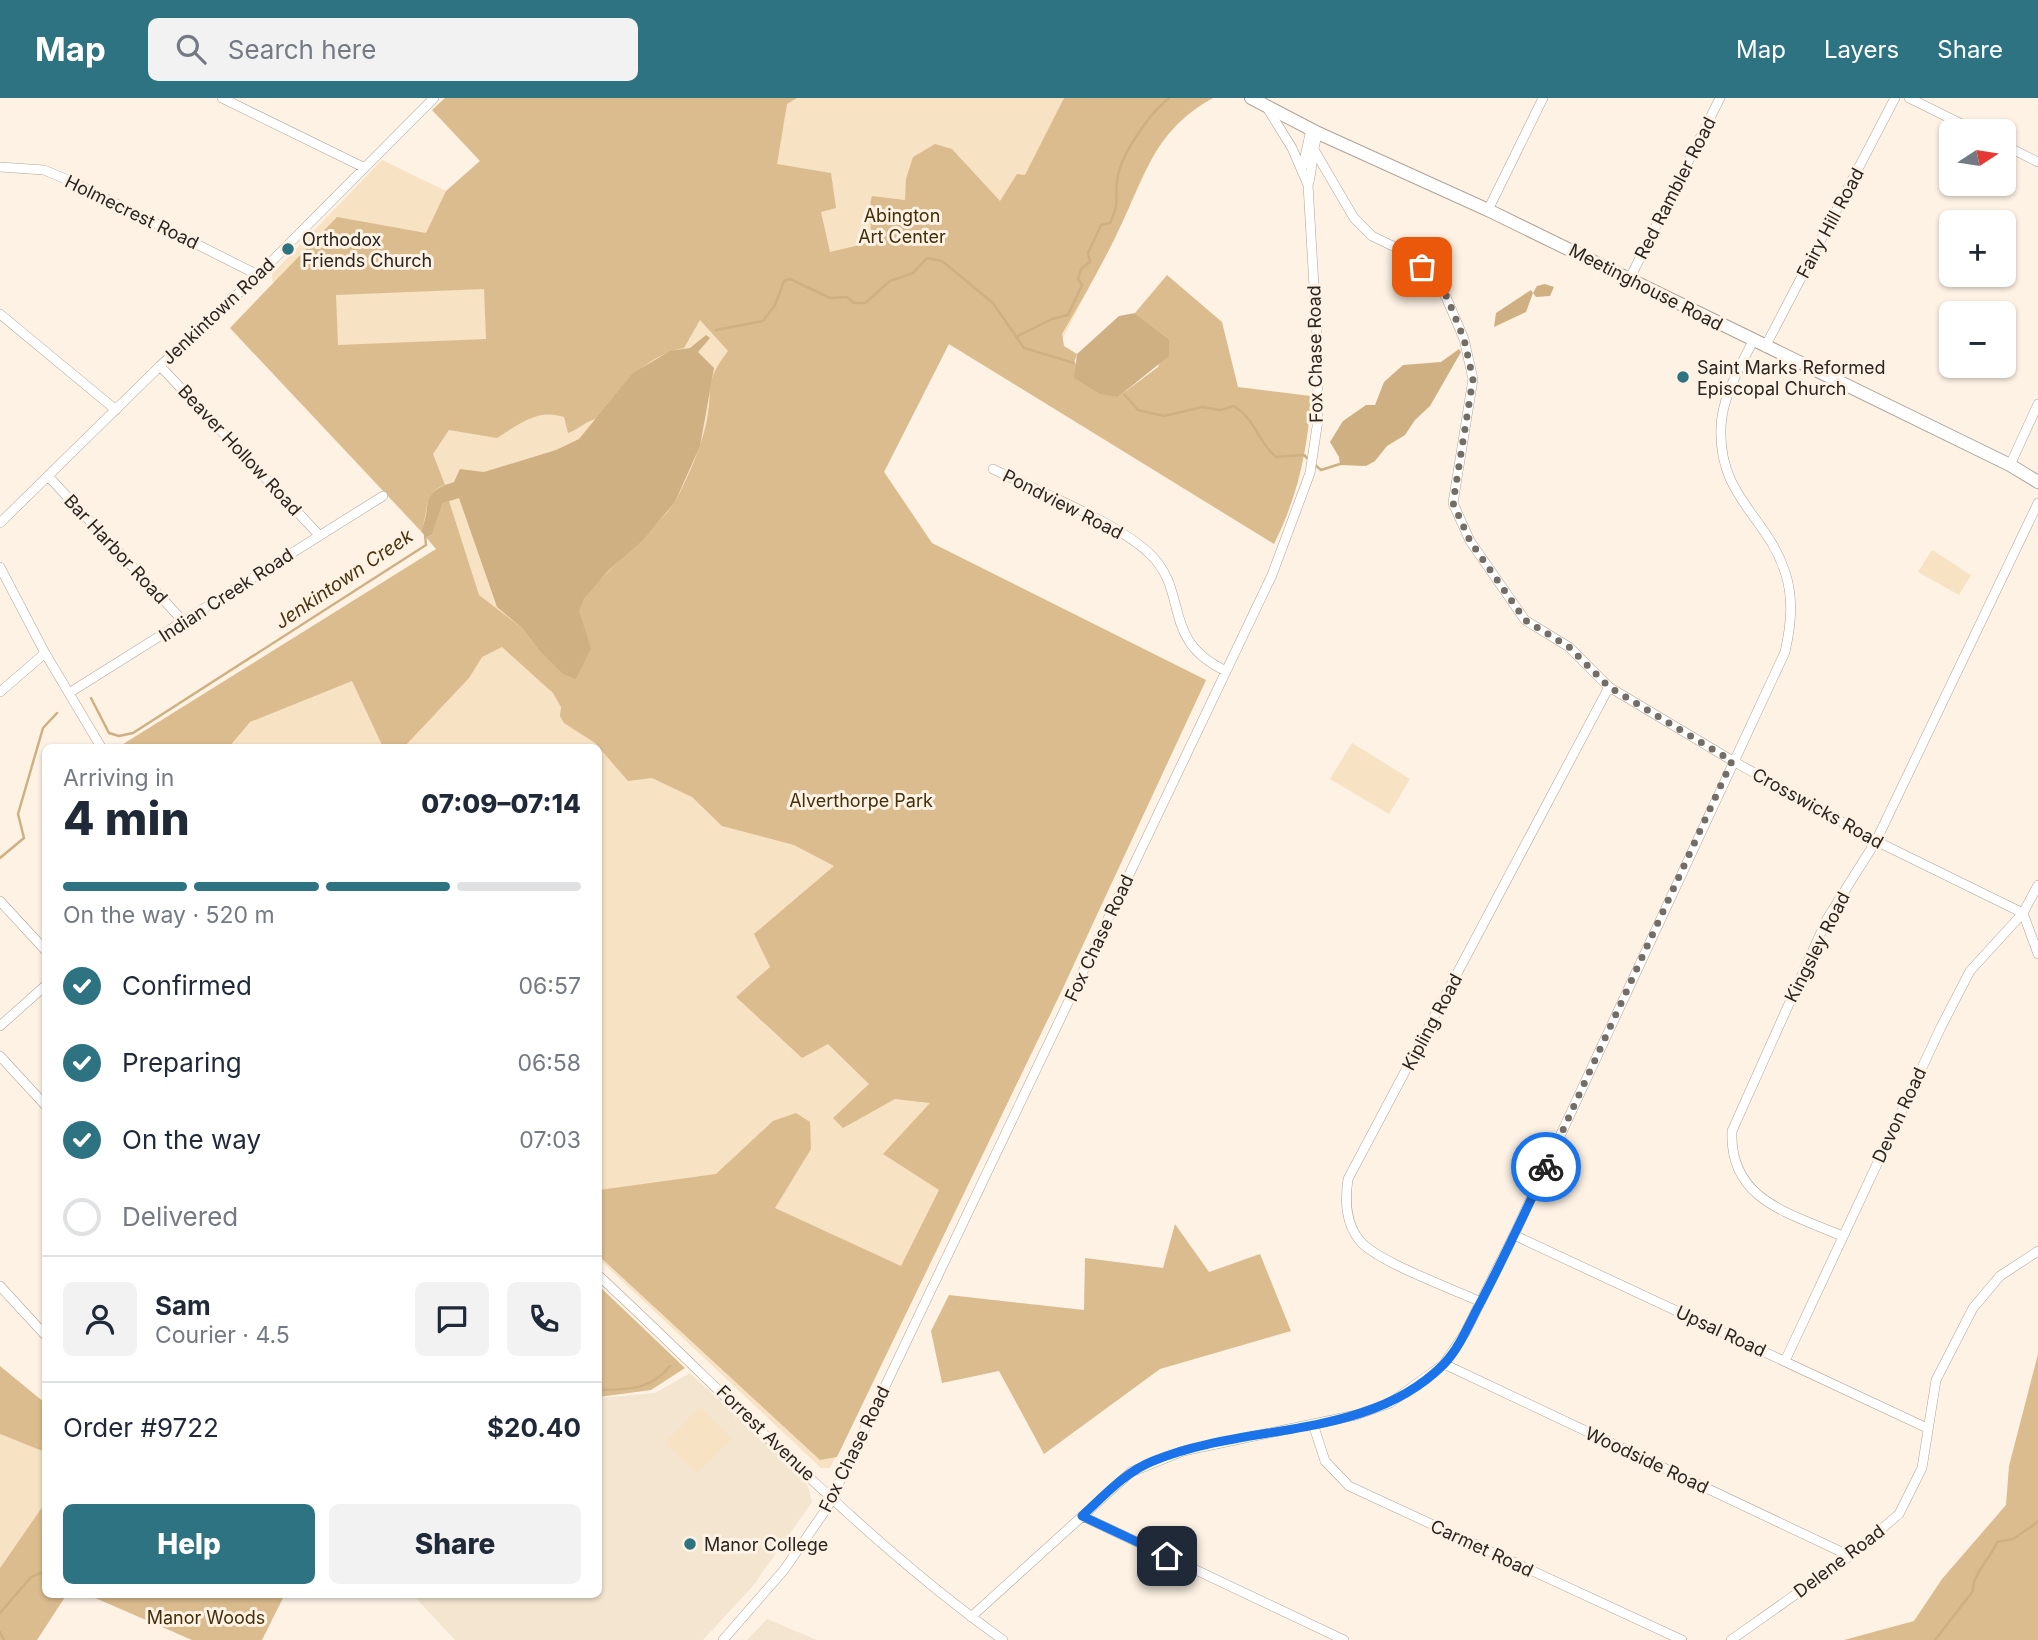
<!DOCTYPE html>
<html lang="en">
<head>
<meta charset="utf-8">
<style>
	body { margin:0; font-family:Inter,sans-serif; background:#f2f2f3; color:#1f2937; height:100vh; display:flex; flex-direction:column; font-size:26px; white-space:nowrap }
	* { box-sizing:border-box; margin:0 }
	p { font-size:23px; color:#747a83 }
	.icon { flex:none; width:38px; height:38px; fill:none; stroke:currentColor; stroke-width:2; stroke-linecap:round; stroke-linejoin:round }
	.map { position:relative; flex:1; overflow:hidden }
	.panel { position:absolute; left:42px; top:646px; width:560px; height:854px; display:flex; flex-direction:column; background:#fff; border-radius:10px; box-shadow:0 2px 5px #0004 }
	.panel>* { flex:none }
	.needle { width:46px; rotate:78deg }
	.controls { position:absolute; left:1939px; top:21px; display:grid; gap:14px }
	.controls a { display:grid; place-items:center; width:77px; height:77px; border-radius:10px; background:#fff; box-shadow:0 2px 5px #0004; font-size:35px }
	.pin { position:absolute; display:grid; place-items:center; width:60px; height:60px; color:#fff; margin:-30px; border-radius:14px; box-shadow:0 4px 10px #0006 }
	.courier { position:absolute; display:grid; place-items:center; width:70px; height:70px; margin:-35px; border:5px solid #1a73e8; border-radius:50%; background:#fff; color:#222; box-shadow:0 2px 9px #0007 }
	.head em { font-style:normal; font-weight:800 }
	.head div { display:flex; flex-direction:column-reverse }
	.head { display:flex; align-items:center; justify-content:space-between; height:119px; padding:0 21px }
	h1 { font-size:46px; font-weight:800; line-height:52px }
	.bar { display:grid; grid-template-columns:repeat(4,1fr); gap:10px 7px; align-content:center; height:84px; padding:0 21px }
	.bar i { height:9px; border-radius:5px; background:#e0e1e3 }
	.bar .active { background:#2e7381 }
	.bar p { grid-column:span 4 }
	.line { display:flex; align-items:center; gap:18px; padding:0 21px; border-top:2px solid #e0e1e3 }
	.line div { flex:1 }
	.round { display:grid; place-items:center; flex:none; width:74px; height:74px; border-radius:10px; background:#f2f2f3 }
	ol { padding:0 21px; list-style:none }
	li { display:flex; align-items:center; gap:21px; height:77px }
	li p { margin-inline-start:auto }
	li .icon { padding:7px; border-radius:50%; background:#2e7381; color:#fff; stroke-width:4 }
	li:last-child { color:#747a83 }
	li i { width:38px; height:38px; border:4px solid #e0e1e3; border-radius:50% }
	.action { display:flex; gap:14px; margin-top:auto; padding:14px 21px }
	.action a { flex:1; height:80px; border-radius:10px; background:#2e7381; color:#fff; font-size:28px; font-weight:800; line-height:80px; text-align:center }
	.action a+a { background:#f2f2f3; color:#1f2937 }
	header { display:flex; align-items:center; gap:42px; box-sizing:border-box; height:98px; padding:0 35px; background:#2e7381; color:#fff }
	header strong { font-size:33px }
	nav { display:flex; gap:38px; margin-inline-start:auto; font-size:24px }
	.search { width:490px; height:63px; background:#f2f2f3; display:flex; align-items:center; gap:18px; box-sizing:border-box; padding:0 24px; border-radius:10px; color:#747a83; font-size:26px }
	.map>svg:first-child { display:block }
	.built { fill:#f4e5d0 }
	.green { fill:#f7e2c3 }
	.forest { fill:#dbbc8e; fill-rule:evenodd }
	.water { fill:#cfb082 }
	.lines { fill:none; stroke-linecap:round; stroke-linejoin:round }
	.stream { stroke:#cfb082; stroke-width:2.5 }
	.street-casing { stroke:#aea496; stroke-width:10 }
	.secondary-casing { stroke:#aea496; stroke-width:14 }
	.street { stroke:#fff; stroke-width:9 }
	.secondary { stroke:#fff; stroke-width:12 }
	.done { stroke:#736d65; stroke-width:7; stroke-dasharray:0 12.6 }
	.route { stroke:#1a73e8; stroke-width:9 }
	.poi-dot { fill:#2e7381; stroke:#fdf2e4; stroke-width:2.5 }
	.labels { text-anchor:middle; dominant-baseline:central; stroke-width:6; stroke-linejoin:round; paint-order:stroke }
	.street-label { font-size:18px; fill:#292520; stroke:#fdf2e4 }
	.park-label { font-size:18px; fill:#442e08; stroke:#fdf2e4 }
	.poi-label { font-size:18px; fill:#292520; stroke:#fdf2e4; text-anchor:start }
	.water-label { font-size:19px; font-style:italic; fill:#4a340f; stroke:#fdf2e4 }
</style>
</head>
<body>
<header>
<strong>Map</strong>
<div class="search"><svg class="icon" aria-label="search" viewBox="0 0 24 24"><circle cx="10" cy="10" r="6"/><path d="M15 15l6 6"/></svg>Search here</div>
<nav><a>Map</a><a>Layers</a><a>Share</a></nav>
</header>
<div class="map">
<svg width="2038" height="1542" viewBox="0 0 2038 1542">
	<rect width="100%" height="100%" fill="#fdf2e4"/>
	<path class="built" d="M690,1275L806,1382L812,1404L753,1488L703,1542H455L412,1496H598L599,1300L655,1295Z
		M767,1521L817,1542H747Z"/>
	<path class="green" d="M445,0H1213L1187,15L1157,49L1114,142L1033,297L948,246L884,374L932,445L1206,582L1062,892L830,1370H821L599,1161L598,649L120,648L437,451L230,230L273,185L272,176L382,62L446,93L480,63Z
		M1932,452L1971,477L1959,497L1918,474Z
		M1352,645L1410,681L1389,716L1330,681Z
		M700,1309L732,1341L697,1376L665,1345Z
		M0,1336L46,1354L45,1405L0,1470Z"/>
	<path class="forest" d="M445,0H797L787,6L777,66L831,75L836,110L821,114L830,154L872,144C871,137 869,103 872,98L905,102L906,81L913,59L935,46L952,51L1000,103L1017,76L1025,77L1064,0H1213C1151,34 1144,83 1114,142C1098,174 1080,205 1062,236L1064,248L1077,256L1074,265L1118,299L1158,269L1169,241L1135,215L1167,177L1222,224L1238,289L1311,298C1308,351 1298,398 1274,446L949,246L884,374L932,445L1206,582L1062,892L837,1359L820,1362L598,1157L599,1092L716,1076L773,1023L796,1015L810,1024L811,1051L775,1110L901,1168L939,1092L883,1056L930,1005L895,1001L843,1030L833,1020L869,986L828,946L802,960L736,899L770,869L754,836L834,768L794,747L722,728L692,699L652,680L628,683L595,645L564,625L560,618L561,609L553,595L502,549L482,559L469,580L404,649H383L352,583L250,624L229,649L120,648L436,451L426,439L432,437L443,405L449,403L479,497L522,530L538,551L591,550C587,539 580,525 579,514C578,494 660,430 676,402C688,380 702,347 707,322C713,289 704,284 728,253L700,222L684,250C644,258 621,288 600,320C586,322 580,331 568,335L564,319C538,310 519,326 497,340L449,332L433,356L445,387C422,394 429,416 421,433L230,230L337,119L426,135L446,93L480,63L432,12ZM484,191L486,241L338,247L336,197Z
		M1175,1126L1209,1174L1260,1156L1291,1233L1160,1271L1044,1356L999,1273L942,1285L931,1233L949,1197L1084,1212L1085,1160L1163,1170Z
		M598,1188H599L685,1270L651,1292L599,1299Z
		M2038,1256V1542H1844L1914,1523L1942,1481L2006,1407L2009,1368Z
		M0,1268L45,1305V1354L0,1336Z
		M45,1405L46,1496H67L37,1542H0V1470Z
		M86,1496H285L262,1542H192Z"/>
	<path class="water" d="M1545,186L1554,189L1550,198L1536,199L1533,195L1526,214L1494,229L1496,215L1531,192L1533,195L1537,188Z
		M1135,215L1169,241V258L1118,299L1100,296L1074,280L1077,256L1119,218Z
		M706,237L710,240L698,254L714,270L700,348L675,404L643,442L608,473L584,501L579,513L591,550L576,581L563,576L538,551L522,530L497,509L459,400L443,405L432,437L426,439L421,433C433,406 418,395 454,384L460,371L484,374L556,352L579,341L633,275L670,253L690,250Z
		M1459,251L1461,254L1430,308L1415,322L1405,337L1387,348L1375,363L1366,368L1340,367L1339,359L1330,344L1343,323L1366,307H1375L1384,284L1403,267L1441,264Z"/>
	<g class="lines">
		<path class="stream" d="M716,232L763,223L775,207L784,183L790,181L830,200L847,199L854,205H865L890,183L913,175L927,160L942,163L993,205L1024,250L1074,265
			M1016,239L1052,221L1068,217L1082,187L1078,181L1081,171L1090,164L1088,155L1101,127L1110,125C1120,102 1115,105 1117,83C1120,57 1149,16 1169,0
			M1124,296L1138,312L1164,318L1202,309L1220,312L1234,308C1257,323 1255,340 1276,359L1304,357L1309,362
			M1314,366L1321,372L1343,365
			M91,600L109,635L119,638L133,635L426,447L425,436
			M0,760L24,740L18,716L43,630L57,615
			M598,1292C628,1291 650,1293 670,1268
			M43,1454L46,1460
			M0,1515L31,1479L46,1473
			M0,1534L4,1542
			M1935,1542L1973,1493C1972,1476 1991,1460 1997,1444L2013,1441L2038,1424"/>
		<defs>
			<path id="street" d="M222,0L363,69
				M1909,0L1976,33
				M2004,47L2038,64
				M1313,50L1354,120L1372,138L1401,152L1422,169L1446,199L1464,241L1473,281L1453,405L1470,443L1525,522L1569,549L1609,589L1733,663L1876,743L2023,815L2038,856
				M1303,68L1311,31
				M0,69L44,72L73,84L258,177
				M1308,87C1313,74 1311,53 1318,35
				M1488,112L1543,0
				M1630,180L1720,0
				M0,216L116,312
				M1765,249L1895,0
				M160,268L319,437
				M2010,367L2038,306
				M993,371C1037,393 1117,424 1150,456C1190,495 1160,542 1226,573
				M48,378L184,524
				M0,425L160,268L258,177L434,0
				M0,469L45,555L101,649
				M0,594L45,555
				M69,595L383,398
				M0,803L46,853
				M0,928L46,887
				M0,958L46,1008
				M1514,1137L1927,1330
				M1842,1138C1789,1115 1729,1102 1732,1033L1827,821L1876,743L2038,405
				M598,1177C731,1300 856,1437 1003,1542
				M0,1188L46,1238
				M1481,1204C1453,1191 1378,1164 1360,1143C1345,1125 1345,1102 1348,1081L1609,589
				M1785,1263L1941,929L1970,873L2023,815L2038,787
				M1444,1266L1850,1458
				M1313,1326L1325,1363L1349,1388L1682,1542
				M1082,1418L1344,1542
				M971,1519L1131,1374L1183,1353L1356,1317L1390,1305L1444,1266L1465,1235L1514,1137L1785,554C1791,527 1794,501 1785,474C1767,418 1718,399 1721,329C1722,299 1740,269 1753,243
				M723,1542L784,1472L827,1410L1272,477L1310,375L1318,322L1317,239L1308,87L1292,50L1266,8
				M1731,1542L1850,1458L1899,1416L1922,1370L1936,1282L1973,1210L2000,1178L2038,1153"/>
			<path id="secondary" d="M1251,0L1318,35L1488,112L2010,367L2038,384"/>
		</defs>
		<use href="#street" class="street-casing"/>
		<use href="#secondary" class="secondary-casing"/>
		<use href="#street" class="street"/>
		<use href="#secondary" class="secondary"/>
	</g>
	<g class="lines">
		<path class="done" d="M1422,169L1447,199L1464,241L1473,281L1453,405L1470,443L1525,522L1569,549L1609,589L1732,663L1546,1069"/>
		<path class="route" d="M1167,1458L1082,1418C1104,1398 1125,1374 1153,1363C1246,1324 1367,1343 1443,1267C1457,1253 1467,1231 1476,1213C1501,1166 1524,1117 1546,1069"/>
	</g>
	<g class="poi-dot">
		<circle cx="288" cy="151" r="7"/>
		<circle cx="1683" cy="279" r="7"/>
		<circle cx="690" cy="1446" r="7"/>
	</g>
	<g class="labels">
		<g class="street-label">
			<text transform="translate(1675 90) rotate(-63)">Red Rambler Road</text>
			<text transform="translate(132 114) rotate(26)">Holmecrest Road</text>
			<text transform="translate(1830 125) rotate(-62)">Fairy Hill Road</text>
			<text transform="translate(1646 189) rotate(27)">Meetinghouse Road</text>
			<text transform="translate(218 213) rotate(-43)">Jenkintown Road</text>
			<text transform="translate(1315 256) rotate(-91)">Fox Chase Road</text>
			<text transform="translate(240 352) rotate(47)">Beaver Hollow Road</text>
			<text transform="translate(1063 406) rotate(27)">Pondview Road</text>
			<text transform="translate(116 451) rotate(47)">Bar Harbor Road</text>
			<text transform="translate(226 497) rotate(-33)">Indian Creek Road</text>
			<text transform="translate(1818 710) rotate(29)">Crosswicks Road</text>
			<text transform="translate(1099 840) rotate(-65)">Fox Chase Road</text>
			<text transform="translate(1817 849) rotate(-63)">Kingsley Road</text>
			<text transform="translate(1432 924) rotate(-62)">Kipling Road</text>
			<text transform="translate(1899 1017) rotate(-65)">Devon Road</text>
			<text transform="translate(1721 1233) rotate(25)">Upsal Road</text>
			<text transform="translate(766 1335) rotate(44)">Forrest Avenue</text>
			<text transform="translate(854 1351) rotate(-64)">Fox Chase Road</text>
			<text transform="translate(1647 1362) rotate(25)">Woodside Road</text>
			<text transform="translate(1482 1450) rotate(25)">Carmet Road</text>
			<text transform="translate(1839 1463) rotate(-37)">Delene Road</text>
		</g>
		<g class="park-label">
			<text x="902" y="117">Abington<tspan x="902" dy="21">Art Center</tspan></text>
			<text x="861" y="702">Alverthorpe Park</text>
			<text x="206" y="1519">Manor Woods</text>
		</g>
		<g class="poi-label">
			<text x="302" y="141">Orthodox<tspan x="302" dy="21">Friends Church</tspan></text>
			<text x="1697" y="269">Saint Marks Reformed<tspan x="1697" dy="21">Episcopal Church</tspan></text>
			<text x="704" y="1446">Manor College</text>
		</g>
		<g class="water-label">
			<text transform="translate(344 481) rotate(-34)">Jenkintown Creek</text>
		</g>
	</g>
</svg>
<div class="controls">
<a><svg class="needle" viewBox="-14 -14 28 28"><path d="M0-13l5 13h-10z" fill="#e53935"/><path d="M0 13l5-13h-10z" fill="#747a83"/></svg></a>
<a>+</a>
<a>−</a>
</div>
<div class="pin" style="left:1422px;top:169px;background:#ea580c"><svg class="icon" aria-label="bag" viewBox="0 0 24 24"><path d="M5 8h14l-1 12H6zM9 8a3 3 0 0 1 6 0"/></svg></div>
<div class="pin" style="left:1167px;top:1458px;background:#1f2937"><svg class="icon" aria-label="home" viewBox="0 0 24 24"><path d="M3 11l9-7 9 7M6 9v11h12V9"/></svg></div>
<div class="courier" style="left:1546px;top:1069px"><svg class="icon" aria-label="bike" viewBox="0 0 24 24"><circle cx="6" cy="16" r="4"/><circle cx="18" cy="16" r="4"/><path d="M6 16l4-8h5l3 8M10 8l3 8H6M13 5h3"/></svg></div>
<section class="panel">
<div class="head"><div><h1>4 min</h1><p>Arriving in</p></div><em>07:09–07:14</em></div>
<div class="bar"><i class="active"></i><i class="active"></i><i class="active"></i><i></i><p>On the way · 520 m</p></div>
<ol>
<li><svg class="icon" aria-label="check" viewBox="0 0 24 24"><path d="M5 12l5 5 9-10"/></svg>Confirmed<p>06:57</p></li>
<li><svg class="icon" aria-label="check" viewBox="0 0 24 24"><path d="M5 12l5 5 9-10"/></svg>Preparing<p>06:58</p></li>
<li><svg class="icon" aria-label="check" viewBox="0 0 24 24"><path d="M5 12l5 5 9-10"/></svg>On the way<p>07:03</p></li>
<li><i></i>Delivered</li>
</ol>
<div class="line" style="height:126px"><a class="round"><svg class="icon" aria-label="person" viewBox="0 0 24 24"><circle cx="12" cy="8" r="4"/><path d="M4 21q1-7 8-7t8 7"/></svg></a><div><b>Sam</b><p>Courier · 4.5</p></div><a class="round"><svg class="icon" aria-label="chat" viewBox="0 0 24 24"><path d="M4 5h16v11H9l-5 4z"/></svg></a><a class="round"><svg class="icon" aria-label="phone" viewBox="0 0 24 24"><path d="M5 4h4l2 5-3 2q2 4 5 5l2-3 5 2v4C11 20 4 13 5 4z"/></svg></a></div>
<div class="line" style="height:91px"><div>Order #9722</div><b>$20.40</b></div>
<div class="action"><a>Help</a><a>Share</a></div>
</section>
</div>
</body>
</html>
